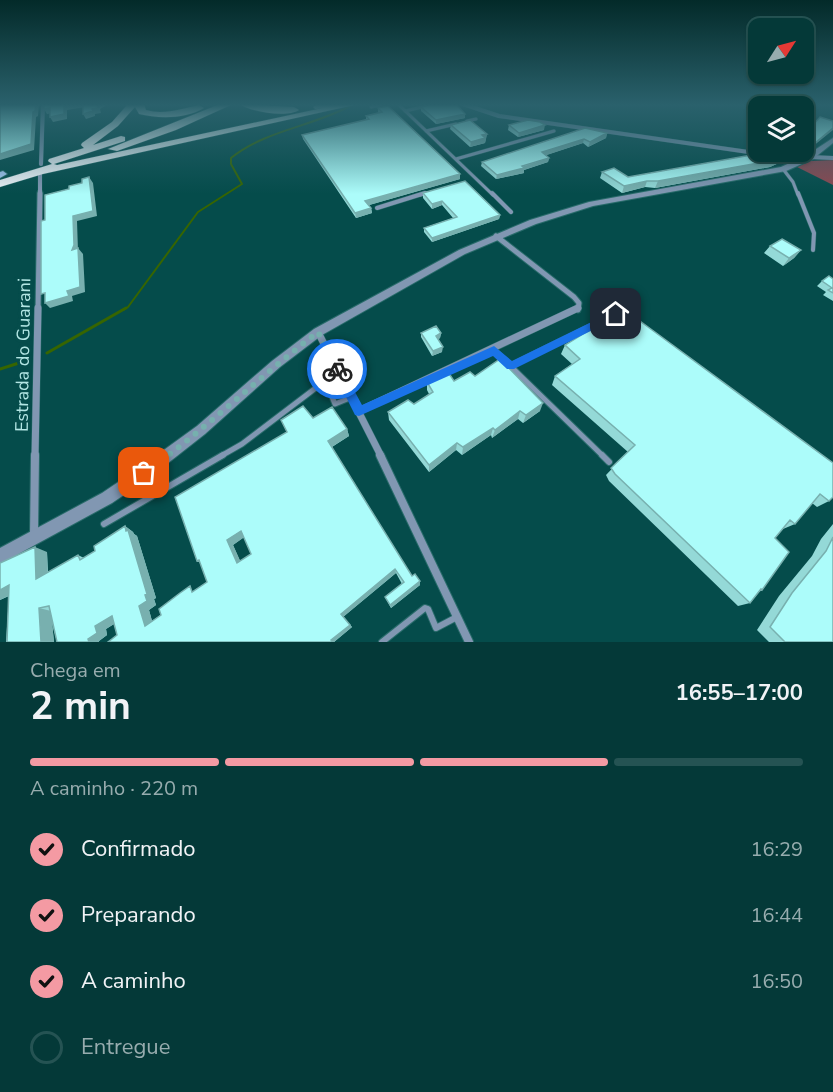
<!DOCTYPE html>
<html lang="pt">
<head>
<meta charset="utf-8">
<style>
	body { margin:0; font-family:"Nunito Sans",sans-serif; background:#0d4040; color:#f1f3f6; height:100vh; display:flex; flex-direction:column; font-size:22px; white-space:nowrap }
	* { box-sizing:border-box; margin:0 }
	p { font-size:20px; color:#97acae }
	.icon { flex:none; width:33px; height:33px; fill:none; stroke:currentColor; stroke-width:2; stroke-linecap:round; stroke-linejoin:round }
	.map { position:relative; height:642px; overflow:hidden }
	.details { display:flex; flex-direction:column; background:#043938; flex:1 }
	.details>* { flex:none }
	.needle { width:39px; rotate:54deg }
	.tools { position:absolute; left:748px; top:18px; display:grid; gap:12px }
	.tools a { display:grid; place-items:center; width:66px; height:66px; border-radius:12px; background:#043938; box-shadow:0 2px 4px #0004,0 0 0 2px #255353; font-size:30px }
	.pin { position:absolute; display:grid; place-items:center; width:51px; height:51px; color:#fff; margin:-26px; border-radius:12px; box-shadow:0 3px 9px #0006 }
	.courier { position:absolute; display:grid; place-items:center; width:60px; height:60px; margin:-30px; border:4px solid #1a73e8; border-radius:50%; background:#fff; color:#222; box-shadow:0 2px 8px #0007 }
	.headline em { font-style:normal; font-weight:700 }
	.headline div { display:flex; flex-direction:column-reverse }
	.headline { display:flex; align-items:center; justify-content:space-between; height:102px; padding:0 30px }
	h1 { font-size:39px; font-weight:700; line-height:45px }
	.bar { display:grid; grid-template-columns:repeat(4,1fr); gap:9px 6px; align-content:center; height:72px; padding:0 30px }
	.bar i { height:8px; border-radius:4px; background:#255353 }
	.bar .on { background:#f49aa3 }
	.bar p { grid-column:span 4 }
	ol { padding:0 30px; list-style:none }
	li { display:flex; align-items:center; gap:18px; height:66px }
	li p { margin-inline-start:auto }
	li .icon { padding:6px; border-radius:50%; background:#f49aa3; color:#111; stroke-width:4 }
	li:last-child { color:#97acae }
	li i { width:33px; height:33px; border:3px solid #255353; border-radius:50% }
	.map>svg:first-child { display:block }
	.green { fill:#8e4851 }
	.lines { fill:none; stroke-linecap:round; stroke-linejoin:round }
	.stream-far1 { stroke:#376500; stroke-width:2 }
	.stream { stroke:#376500; stroke-width:3 }
	.service-far3-casing { stroke:#286b6a; stroke-width:4 }
	.service-far2-casing { stroke:#286b6a; stroke-width:5 }
	.service-far1-casing { stroke:#286b6a; stroke-width:7 }
	.service-casing { stroke:#286b6a; stroke-width:8 }
	.minor-far3-casing { stroke:#286b6a; stroke-width:4.5 }
	.minor-far2-casing { stroke:#286b6a; stroke-width:7 }
	.minor-far1-casing { stroke:#286b6a; stroke-width:8 }
	.minor-casing { stroke:#286b6a; stroke-width:10 }
	.tertiary-casing { stroke:#286b6a; stroke-width:2 }
	.secondary-casing { stroke:#286b6a; stroke-width:2 }
	.primary-casing { stroke:#286b6a; stroke-width:1 }
	.trunk-casing { stroke:#286b6a; stroke-width:1 }
	.service-far3 { stroke:#8197b2; stroke-width:3 }
	.service-far2 { stroke:#8197b2; stroke-width:4 }
	.service-far1 { stroke:#8197b2; stroke-width:5 }
	.service { stroke:#8197b2; stroke-width:6 }
	.minor-far3 { stroke:#8197b2; stroke-width:4 }
	.minor-far2 { stroke:#8197b2; stroke-width:5 }
	.minor-far1 { stroke:#8197b2; stroke-width:7 }
	.minor { stroke:#8197b2; stroke-width:8 }
	.tertiary { fill:#8197b2; fill-rule:evenodd }
	.secondary { fill:#a4c7f1; fill-rule:evenodd }
	.primary { fill:#dfe8f3; fill-rule:evenodd }
	.trunk { fill:#eff4f9; fill-rule:evenodd }
	.wall { fill:#94d9d7; fill-rule:evenodd }
	.shaded-wall { fill:#78b0af }
	.building { fill:#acfcfa; stroke:#78b0af; stroke-width:1.5; fill-rule:evenodd }
	.route { fill:#1a73e8 }
	.done { stroke:#76b0ae; stroke-width:6; stroke-dasharray:0 10.8 }
	.labels { text-anchor:middle; dominant-baseline:central; stroke-width:6; stroke-linejoin:round; paint-order:stroke }
	.street-label { font-size:18px; fill:#b3e6e4; stroke:#054c4b }
</style>
</head>
<body>
<div class="map">
<svg width="833" height="642" viewBox="0 0 833 642">
	<rect width="100%" height="100%" fill="#054c4b"/>
	<path class="green" d="M833,160V185L797,167L810,161Z"/>
	<g class="lines">
		<path class="stream-far1" d="M123,310L128,307L198,212L242,184L231,164V158C266,130 311,127 350,106"/>
		<path class="stream" d="M47,353L126,308
			M0,369L22,362"/>
		<defs>
			<path id="service-far3" d="M398,104L493,195
				M371,107L383,104
				M405,111L435,104
				M467,121L476,119
				M426,131L456,124
				M456,159L554,131
				M783,169L793,182L798,195
				M420,195L427,193"/>
			<path id="service-far2" d="M492,193L511,212
				M798,193L814,233L813,250
				M377,208L425,193"/>
			<path id="service-far1" d="M494,350L603,456
				M510,366L616,314
				M221,456L242,444L321,384L327,385L335,404L352,397"/>
			<path id="service" d="M602,455L609,462
				M104,524L223,455
				M382,642L425,608L428,609L436,628L457,617"/>
			<path id="minor-far3" d="M463,104L499,116L804,160
				M810,157L833,158
				M41,164L43,104
				M40,195V172"/>
			<path id="minor-far2" d="M496,236L574,297L579,303L578,310
				M38,310L40,193"/>
			<path id="minor-far1" d="M318,332L381,456
				M359,411L578,308
				M35,456L38,308"/>
			<path id="minor" d="M380,455L469,642
				M34,535L35,455"/>
			<path id="tertiary" d="M833,138V143L813,159L786,171L593,206L536,224L465,254L322,335L280,367L205,434L149,478L112,503L0,564V548L102,493L139,468L197,426L272,361L314,329L459,250L530,220L589,202L781,167L807,155Z"/>
			<path id="secondary" d="M3,171L7,174L0,178V172Z"/>
			<path id="primary" d="M318,104H347L342,107L315,109L313,107Z"/>
			<path id="trunk" d="M128,104H144L146,110C164,115 181,109 199,105L204,108C186,119 159,119 139,114L135,107L118,126L93,145L121,136L125,137V141L54,164L57,165L341,104H359L43,174L0,187V180L52,164L48,161L49,159L84,148L81,145L82,143L112,122Z
				M220,104H233L176,130L117,151L108,149Z
				M239,104L294,107L299,110C287,118 251,112 239,104Z"/>
		</defs>
		<use href="#service-far3" class="service-far3-casing"/>
		<use href="#service-far2" class="service-far2-casing"/>
		<use href="#service-far1" class="service-far1-casing"/>
		<use href="#service" class="service-casing"/>
		<use href="#minor-far3" class="minor-far3-casing"/>
		<use href="#minor-far2" class="minor-far2-casing"/>
		<use href="#minor-far1" class="minor-far1-casing"/>
		<use href="#minor" class="minor-casing"/>
		<use href="#tertiary" class="tertiary-casing"/>
		<use href="#secondary" class="secondary-casing"/>
		<use href="#primary" class="primary-casing"/>
		<use href="#trunk" class="trunk-casing"/>
		<use href="#service-far3" class="service-far3"/>
		<use href="#service-far2" class="service-far2"/>
		<use href="#service-far1" class="service-far1"/>
		<use href="#service" class="service"/>
		<use href="#minor-far3" class="minor-far3"/>
		<use href="#minor-far2" class="minor-far2"/>
		<use href="#minor-far1" class="minor-far1"/>
		<use href="#minor" class="minor"/>
		<use href="#tertiary" class="tertiary"/>
		<use href="#secondary" class="secondary"/>
		<use href="#primary" class="primary"/>
		<use href="#trunk" class="trunk"/>
	</g>
	<path class="wall" d="M421,107L465,114V118L436,124L421,111Z
		M378,108L460,174V179L369,205L371,208L372,213L356,218L303,139L302,135L366,120V116L378,113Z
		M833,121L812,147L804,145V135Z
		M451,125L487,134L485,143L470,147L450,129Z
		M509,125L544,130L518,137L508,130Z
		M607,133L606,138L588,147L583,143L546,155L549,158L548,162L524,170V173L496,179L481,166L482,162Z
		M781,162L770,167L655,188L645,187L622,193L600,178L602,172L628,177Z
		M423,193L500,215L499,219L432,242L424,232V228L453,218L442,205L432,209L423,198Z
		M770,246L801,250L794,258L783,266L764,253Z
		M833,279V301L823,295L826,292L817,286L822,281Z
		M602,322L829,501L817,507L812,503L795,524L783,529L775,538L762,590L759,592L750,603L738,606L609,481L606,475L628,452L552,385L555,376L572,364L561,354L565,345Z
		M421,333H441L440,338L438,339L442,352L432,356L421,337Z
		M475,376L540,411L523,423L518,419L492,438L491,435L462,455L456,450L429,472L389,420L388,412L414,404L429,394L427,390V382L454,381Z
		M313,418L347,429L349,436L332,447L412,576L420,581V585L391,608L385,597L402,584L396,573L343,617L352,627L334,642H108L117,635L114,624L106,629L107,635L99,641V642H57L52,623L54,642H6L9,596L0,600V629V563L47,552L48,572L78,555L84,558L95,551L125,526L133,532L134,534L137,536L156,598L154,599L156,605L149,610L152,621L207,582ZM244,537L251,554L240,561L233,545Z
		M833,524V642H769L757,630L779,596L812,556L821,539Z"/>
	<path class="shaded-wall" d="M36,104H39L38,116L36,117L34,150L0,160V154Z
		M69,104H84L85,107L67,110V119L53,122L50,117L64,105Z
		M97,104H109L100,109L101,113L95,114V116L86,119L83,114L92,109Z
		M50,108L53,113L47,114L44,109Z
		M465,114V118L436,124V120Z
		M545,125L544,130L518,137L519,133Z
		M833,128V130L812,147L815,143Z
		M607,133L606,138L588,147L590,142Z
		M487,134L485,143L470,147L471,142L482,135Z
		M584,139L583,143L541,157L542,152Z
		M785,156L781,162L770,167L655,188L658,181Z
		M549,158L548,162L524,170V173L496,179L497,175Z
		M460,174V179L366,206L365,201Z
		M89,177L93,183L97,216L77,221L78,251L72,250L73,216Z
		M647,181L645,187L622,193L624,186Z
		M442,201V205L432,209V204Z
		M371,208L372,213L356,218L355,213Z
		M500,215L499,219L432,242V238Z
		M78,248L83,254L85,292L72,296L73,301L50,308L45,303L67,291Z
		M801,250L794,258L783,266L789,258Z
		M441,333L440,338L436,341V336Z
		M443,347L442,352L432,356L433,351Z
		M543,403L540,411L523,423L526,415Z
		M520,411L518,419L492,438L495,430Z
		M493,428L491,435L462,455L463,447Z
		M347,429L349,436L330,448L328,441Z
		M457,443L456,450L429,472V465Z
		M125,526L133,532L134,534L137,536L156,598L154,599L156,605L149,610L154,628L145,626L139,606Z
		M241,531L246,536L233,545L243,567L237,563L227,540Z
		M35,547L47,552L48,583L36,579Z
		M395,569L396,573L343,617L341,614Z
		M420,581V585L391,608L390,605Z
		M9,585L22,589L0,600V629V590Z
		M39,608L51,611L54,642H41Z
		M112,616L122,619L106,629L107,635L99,641V642H89L88,639L95,626Z
		M350,625L352,627L334,642H333L331,640Z"/>
	<path class="building" d="M0,104H36L35,111L33,112L31,144L0,154Z
		M44,104H69L64,105V114L50,117V108L44,109Z
		M83,104H97L98,108L92,109L93,111L83,114Z
		M434,104H456L465,114L436,120L421,107Z
		M388,106L460,174L365,201L371,208L355,213L302,135L369,119L366,116L382,112L378,108Z
		M820,117L833,121V128L815,143L804,139V135Z
		M470,120L487,134L482,135L485,138L471,142L451,125Z
		M528,120L540,122L545,125L519,133L509,125Z
		M585,128L607,133L590,142L584,139L542,152L549,158L522,166L524,168L497,175L482,162Z
		M768,152L785,156L775,160L658,181H647L624,186L602,172L614,168L628,177Z
		M89,177L93,211L73,216L74,245L72,250L78,248L80,287L67,291L69,296L45,303V293L41,294V221L45,220V195L69,189V186L82,183V179Z
		M465,181L500,215L432,238L424,228L457,217L442,201L432,204L423,193Z
		M782,239L801,250L789,258L770,246Z
		M829,276L833,279V293L828,290L832,288L822,281Z
		M629,313L833,463V497L829,501L820,494L795,524L790,520L775,538L789,552L762,590L761,589L750,603L615,474L611,468L635,445L555,376L580,359L565,345L602,322L610,326Z
		M436,326L441,333L436,336L443,347L433,351L421,333Z
		M500,359L543,403L526,415L520,411L495,430L493,428L463,447L457,443L429,465L388,412L408,400L414,404L433,392L427,382L448,372L454,381L470,372L475,376Z
		M303,406L313,418L332,407L347,429L328,441L412,576L415,574L420,581L390,605L385,597L404,582L395,569L341,614L350,625L331,640L333,642H108L117,635L112,616L95,626L97,633L88,639L89,642H57L49,606L39,608L41,642H7L9,585L0,590V563L35,547L36,579L78,555L80,560L95,551L94,546L125,526L126,531L128,530L147,594L145,595L147,601L139,606L145,626L161,615L159,609L180,593L190,586L192,592L207,582L199,560L197,561L175,497L287,432L281,420ZM241,531L251,554L237,563L227,540Z
		M833,537V642H785L770,627L792,593L826,551Z"/>
	<linearGradient id="sky" x2="0" y2="1"><stop stop-color="#032a29"/><stop offset="0.54" stop-color="#2a616c"/><stop offset="1" stop-color="#2a616c" stop-opacity="0"/></linearGradient>
	<rect width="833" height="194" fill="url(#sky)"/>
	<path class="route" d="M616,310L619,312V317L514,369H507L493,356L359,416L355,415L332,369L334,366H341L362,405L494,346L512,361Z"/>
	<g class="lines">
		<path class="done" d="M144,473C205,430 258,378 318,332L337,369"/>
	</g>
	<g class="labels">
		<g class="street-label">
			<text transform="translate(23 355) rotate(-89)">Estrada do Guarani</text>
		</g>
	</g>
</svg>
<div class="tools">
<a><svg class="needle" viewBox="-14 -14 28 28"><path d="M0-13l5 13h-10z" fill="#e53935"/><path d="M0 13l5-13h-10z" fill="#97acae"/></svg></a>
<a><svg class="icon" aria-label="layers" viewBox="0 0 24 24"><path d="M12 4l9 5-9 5-9-5zM3 14l9 5 9-5"/></svg></a>
</div>
<div class="pin" style="left:144px;top:473px;background:#ea580c"><svg class="icon" aria-label="bag" viewBox="0 0 24 24"><path d="M5 8h14l-1 12H6zM9 8a3 3 0 0 1 6 0"/></svg></div>
<div class="pin" style="left:616px;top:314px;background:#1f2937"><svg class="icon" aria-label="home" viewBox="0 0 24 24"><path d="M3 11l9-7 9 7M6 9v11h12V9"/></svg></div>
<div class="courier" style="left:337px;top:369px"><svg class="icon" aria-label="bike" viewBox="0 0 24 24"><circle cx="6" cy="16" r="4"/><circle cx="18" cy="16" r="4"/><path d="M6 16l4-8h5l3 8M10 8l3 8H6M13 5h3"/></svg></div>
</div>
<section class="details">
<div class="headline"><div><h1>2 min</h1><p>Chega em</p></div><em>16:55–17:00</em></div>
<div class="bar"><i class="on"></i><i class="on"></i><i class="on"></i><i></i><p>A caminho · 220 m</p></div>
<ol>
<li><svg class="icon" aria-label="check" viewBox="0 0 24 24"><path d="M5 12l5 5 9-10"/></svg>Confirmado<p>16:29</p></li>
<li><svg class="icon" aria-label="check" viewBox="0 0 24 24"><path d="M5 12l5 5 9-10"/></svg>Preparando<p>16:44</p></li>
<li><svg class="icon" aria-label="check" viewBox="0 0 24 24"><path d="M5 12l5 5 9-10"/></svg>A caminho<p>16:50</p></li>
<li><i></i>Entregue</li>
</ol>
</section>
</body>
</html>
